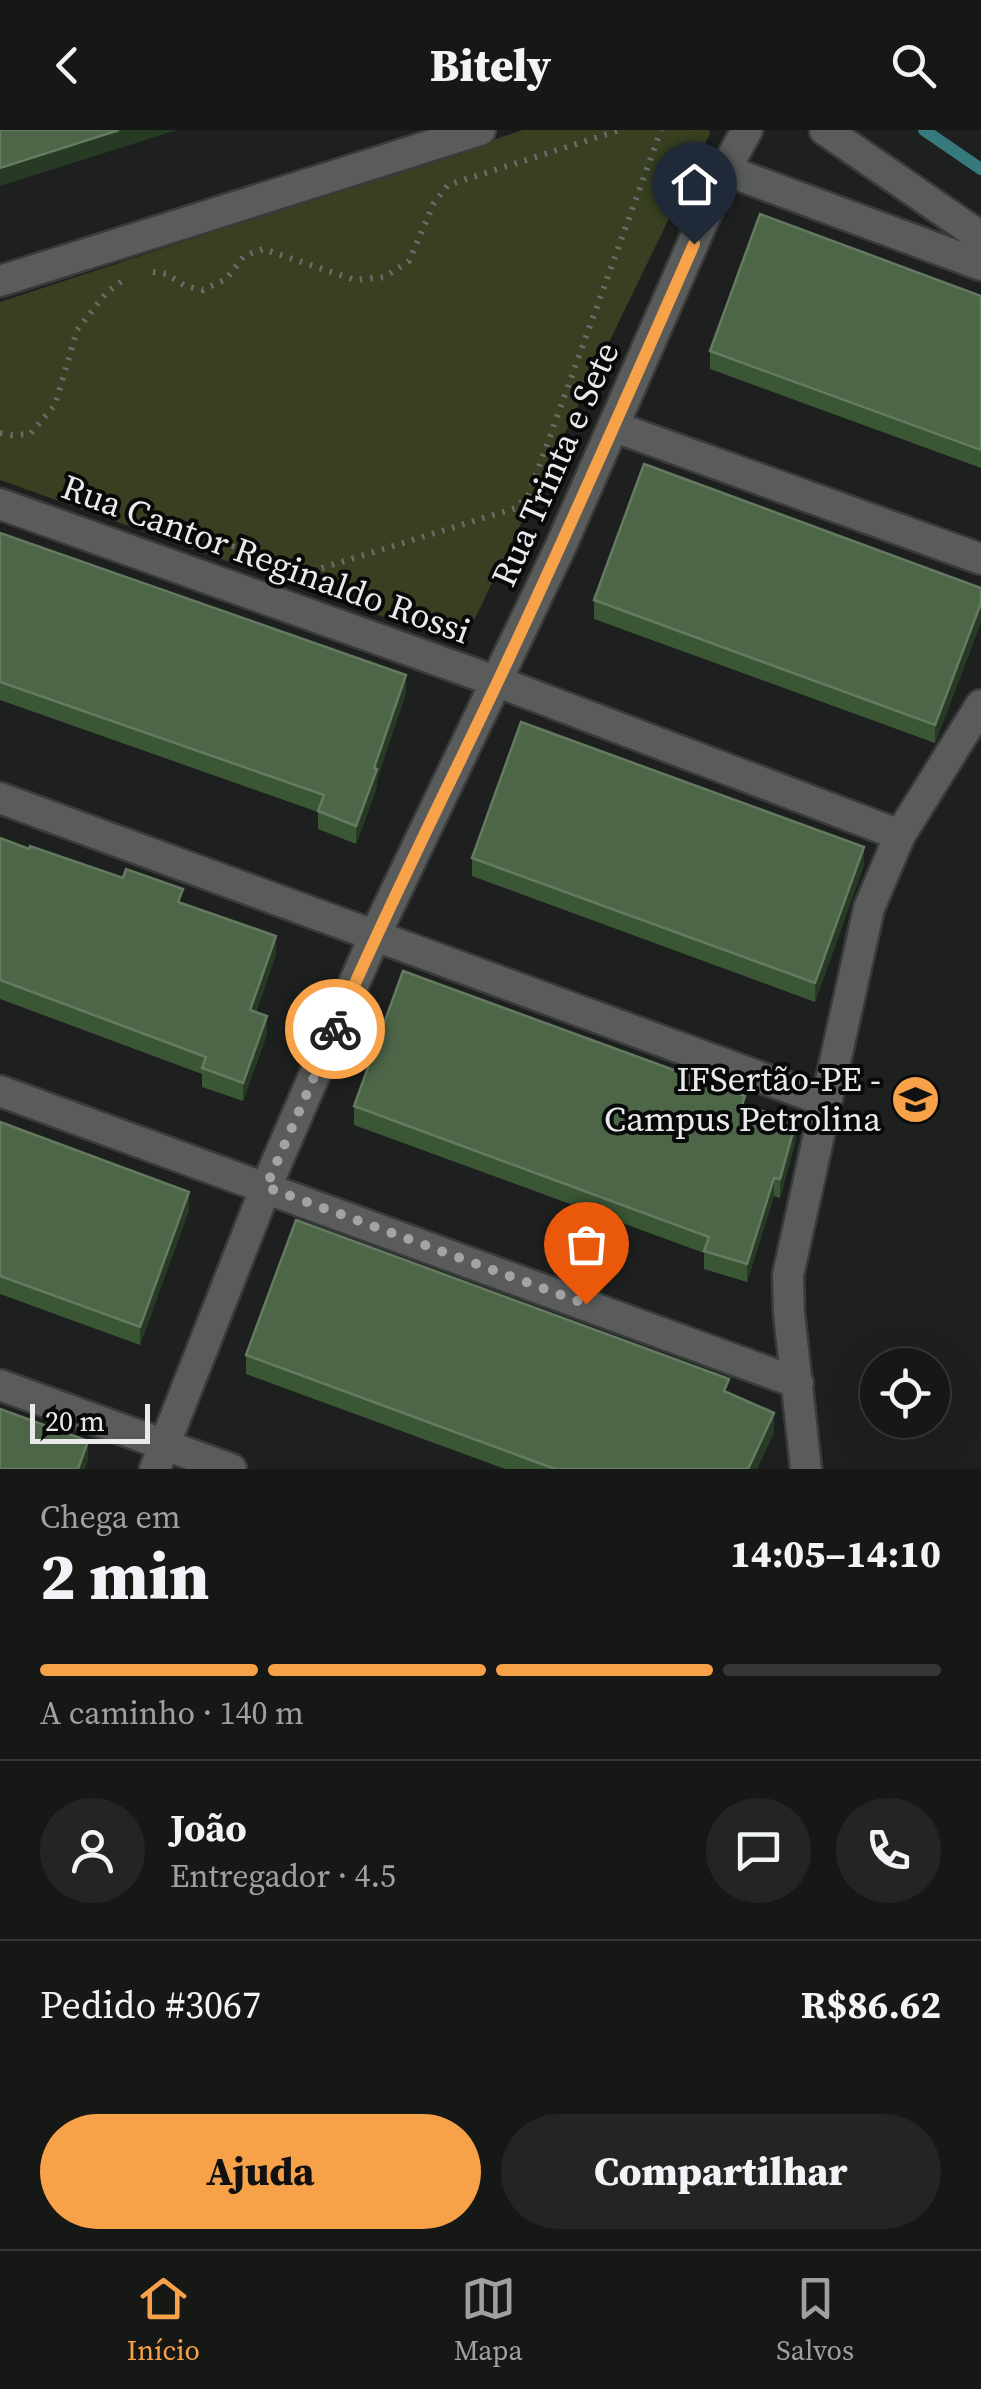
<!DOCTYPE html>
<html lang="pt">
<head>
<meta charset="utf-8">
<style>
	body { margin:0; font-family:"Source Serif 4",serif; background:#232523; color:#f1f3f6; height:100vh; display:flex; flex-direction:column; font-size:38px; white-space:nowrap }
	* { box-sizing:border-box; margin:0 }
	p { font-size:32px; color:#9ea0a1 }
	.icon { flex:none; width:55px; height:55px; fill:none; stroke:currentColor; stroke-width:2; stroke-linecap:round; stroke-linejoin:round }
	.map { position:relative; height:1339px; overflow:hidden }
	.side { display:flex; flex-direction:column; background:#161816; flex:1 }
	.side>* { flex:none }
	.tools { position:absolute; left:860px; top:1218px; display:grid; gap:20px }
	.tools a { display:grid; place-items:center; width:90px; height:90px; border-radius:50%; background:#161816; box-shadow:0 10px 40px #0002,0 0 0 2px #353735; font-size:50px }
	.scale { position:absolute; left:30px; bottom:25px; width:120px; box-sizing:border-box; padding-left:10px; border:5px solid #e9eae9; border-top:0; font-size:28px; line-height:35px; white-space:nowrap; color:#e9eae9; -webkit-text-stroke:8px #080909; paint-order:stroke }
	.pin { position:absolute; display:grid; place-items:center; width:85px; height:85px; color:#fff; margin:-102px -42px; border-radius:50% 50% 50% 0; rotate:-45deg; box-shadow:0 0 10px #0007 }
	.pin .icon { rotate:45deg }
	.courier { position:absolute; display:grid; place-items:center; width:100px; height:100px; margin:-50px; border:8px solid #f7a149; border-radius:50%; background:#fff; color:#222; box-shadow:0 2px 12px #0007 }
	.summary em { font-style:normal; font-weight:800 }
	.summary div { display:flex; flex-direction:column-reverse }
	.summary { display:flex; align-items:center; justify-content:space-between; height:170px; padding:0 40px }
	h1 { font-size:65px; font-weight:800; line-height:75px }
	.bar { display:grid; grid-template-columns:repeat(4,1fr); gap:15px 10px; align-content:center; height:120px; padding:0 40px }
	.bar i { height:12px; border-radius:8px; background:#353735 }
	.bar .current { background:#f7a149 }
	.bar p { grid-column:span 4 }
	.line { display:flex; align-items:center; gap:25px; padding:0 40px; border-top:2px solid #353735 }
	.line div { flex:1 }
	.round { display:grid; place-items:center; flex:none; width:105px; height:105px; border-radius:52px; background:#232523 }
	.button { display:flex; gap:20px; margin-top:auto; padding:20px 40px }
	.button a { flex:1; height:115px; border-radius:60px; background:#f7a149; color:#111; font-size:40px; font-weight:800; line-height:115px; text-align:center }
	.button a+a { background:#232523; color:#f1f3f6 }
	header { display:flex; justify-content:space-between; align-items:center; height:130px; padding:0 40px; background:#161816; font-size:45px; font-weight:800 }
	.tab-bar { display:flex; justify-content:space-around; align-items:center; height:140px; border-top:2px solid #353735; background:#161816; font-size:28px; color:#9ea0a1 }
	.tab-bar a { display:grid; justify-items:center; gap:5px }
	.tab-bar .current { color:#f7a149 }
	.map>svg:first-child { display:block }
	.green { fill:#384021 }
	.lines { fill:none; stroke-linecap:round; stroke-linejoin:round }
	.stream { stroke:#367a7c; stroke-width:12 }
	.minor-casing { stroke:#393b3a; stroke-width:35 }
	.path { stroke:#696b69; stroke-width:6; stroke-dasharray:2.5 8; stroke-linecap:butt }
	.minor { stroke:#595c5a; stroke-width:30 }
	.wall { fill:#3a5635 }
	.shaded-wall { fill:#273a23 }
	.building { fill:#4d6648; stroke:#657b61; stroke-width:2.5 }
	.done { stroke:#a2a3a2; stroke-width:10; stroke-dasharray:0 18 }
	.route { stroke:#f7a149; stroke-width:12 }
	.labels { text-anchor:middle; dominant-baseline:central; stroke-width:8; stroke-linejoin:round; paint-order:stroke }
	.street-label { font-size:35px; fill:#e9eae9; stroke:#080909 }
	.poi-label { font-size:35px; fill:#e9eae9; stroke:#080909; text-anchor:end }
</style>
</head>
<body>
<header><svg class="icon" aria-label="back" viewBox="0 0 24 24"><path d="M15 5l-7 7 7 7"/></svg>Bitely<svg class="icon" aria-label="search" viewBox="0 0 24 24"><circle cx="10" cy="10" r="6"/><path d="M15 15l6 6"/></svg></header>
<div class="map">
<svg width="981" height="1339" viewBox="0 0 981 1339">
	<rect width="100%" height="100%" fill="#1d201e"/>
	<path class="green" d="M523,0H709L710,4L462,515L0,350V172Z"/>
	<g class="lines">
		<path class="stream" d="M924,0L981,39"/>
		<defs>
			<path id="minor" d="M825,0L981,107
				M725,40L981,135
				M0,151L480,0
				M615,297L981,429
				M0,374L498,552L900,705
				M0,668L825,971
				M0,961L798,1253
				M0,1255L231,1339
				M155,1339L266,1057L375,805L560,418L725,40L747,0
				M806,1339L789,1183L788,1145L869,778L900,705L981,575"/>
		</defs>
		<use href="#minor" class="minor-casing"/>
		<path class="path" d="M153,142L167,144L185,156L203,160L226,149L244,126L263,119L355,150L385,147L409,131L434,73L448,55L620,0
			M0,303L12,305L30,304L55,275L77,200L107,162L122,151
			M232,416L309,442L516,378L529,364L661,0"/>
		<use href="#minor" class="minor"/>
	</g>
	<path class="wall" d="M981,166V338L710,239V221Z
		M0,403L406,563L377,649V657L356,714L318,699V682L0,570Z
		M981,458V492L935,613L594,489V470Z
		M0,708L183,774L276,824L256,882L267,904L243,971L202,957V944L0,869Z
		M472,728L864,735L815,872L472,746Z
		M354,976L796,1009L780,1068L774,1066L747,1152L704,1139V1123L354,995Z
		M0,992L189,1080L140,1215L0,1164Z
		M246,1225L729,1263L774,1302L757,1339H505L246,1244Z"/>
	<path class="shaded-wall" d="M119,0H177L0,56V38Z
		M981,473V492L935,613V595Z
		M406,545V563L377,649V657L356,714V696Z
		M864,717V735L815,872V853Z
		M276,806V824L250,898V880Z
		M267,886V904L243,971V953Z
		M796,991V1009L780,1068V1049Z
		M774,1048V1066L747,1152V1134Z
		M189,1062V1080L140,1215V1197Z
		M774,1283V1302L757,1339H748Z
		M88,1311V1330L85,1339H78Z"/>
	<path class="building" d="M0,0H119L0,38Z
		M760,84L981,166V320L710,221Z
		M644,334L981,458V473L935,595L594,470Z
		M0,403L406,545L374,638L377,639L356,696L318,681L324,665L0,552Z
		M521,592L864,717L815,853L472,728Z
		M0,708L29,719L30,716L123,748L126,739L183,759L178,772L276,806L250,880L267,886L243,953L202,938L206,927L0,850Z
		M403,841L745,966L742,975L796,991L780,1049L774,1048L747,1134L704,1121L709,1107L354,976Z
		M0,992L189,1062L140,1197L0,1146Z
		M296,1090L729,1249L724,1261L774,1283L748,1339H555L246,1225Z
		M0,1279L88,1311L78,1339H0Z"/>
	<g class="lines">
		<path class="done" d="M335,899L266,1057L586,1174"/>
		<path class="route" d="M335,899C386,780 444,666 499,549C567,405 630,260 694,114"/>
	</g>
	<defs>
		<symbol id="university-disc" viewBox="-11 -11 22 22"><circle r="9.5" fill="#f7a149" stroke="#080909"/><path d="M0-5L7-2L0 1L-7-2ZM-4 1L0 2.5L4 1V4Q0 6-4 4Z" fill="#111"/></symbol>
	</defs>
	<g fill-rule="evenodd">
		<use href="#university-disc" x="888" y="942" width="55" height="55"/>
	</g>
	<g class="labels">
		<g class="street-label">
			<text transform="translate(555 334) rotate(-66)">Rua Trinta e Sete</text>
			<text transform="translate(266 429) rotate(20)">Rua Cantor Reginaldo Rossi</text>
		</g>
		<g class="poi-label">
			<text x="881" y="949">IFSertão-PE -<tspan x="881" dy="40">Campus Petrolina</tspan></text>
		</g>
	</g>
</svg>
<div class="tools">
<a><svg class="icon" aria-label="locate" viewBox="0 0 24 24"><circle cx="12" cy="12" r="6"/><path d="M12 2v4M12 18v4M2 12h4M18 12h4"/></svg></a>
</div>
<div class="scale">20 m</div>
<div class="pin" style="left:586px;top:1174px;background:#ea580c"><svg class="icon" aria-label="bag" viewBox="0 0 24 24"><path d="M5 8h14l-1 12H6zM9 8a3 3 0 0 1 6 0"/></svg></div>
<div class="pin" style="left:694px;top:114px;background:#1f2937"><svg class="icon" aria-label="home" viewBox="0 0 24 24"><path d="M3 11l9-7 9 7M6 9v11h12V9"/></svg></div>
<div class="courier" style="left:335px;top:899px"><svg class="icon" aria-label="bike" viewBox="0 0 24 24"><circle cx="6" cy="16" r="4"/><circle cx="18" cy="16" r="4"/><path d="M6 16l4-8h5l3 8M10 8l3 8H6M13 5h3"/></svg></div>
</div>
<section class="side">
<div class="summary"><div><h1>2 min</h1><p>Chega em</p></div><em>14:05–14:10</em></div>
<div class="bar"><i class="current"></i><i class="current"></i><i class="current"></i><i></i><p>A caminho · 140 m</p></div>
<div class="line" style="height:180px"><a class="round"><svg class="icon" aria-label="person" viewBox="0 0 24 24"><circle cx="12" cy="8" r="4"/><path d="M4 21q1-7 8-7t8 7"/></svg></a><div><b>João</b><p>Entregador · 4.5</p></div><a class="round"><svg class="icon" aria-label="chat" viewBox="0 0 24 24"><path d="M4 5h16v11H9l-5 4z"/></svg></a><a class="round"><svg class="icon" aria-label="phone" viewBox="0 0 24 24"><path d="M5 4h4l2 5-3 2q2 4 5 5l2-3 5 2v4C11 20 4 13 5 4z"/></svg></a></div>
<div class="line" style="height:130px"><div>Pedido #3067</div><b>R$86.62</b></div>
<div class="button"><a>Ajuda</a><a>Compartilhar</a></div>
</section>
<nav class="tab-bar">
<a class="current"><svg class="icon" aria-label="home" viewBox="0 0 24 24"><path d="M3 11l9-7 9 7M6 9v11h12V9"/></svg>Início</a>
<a><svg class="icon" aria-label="map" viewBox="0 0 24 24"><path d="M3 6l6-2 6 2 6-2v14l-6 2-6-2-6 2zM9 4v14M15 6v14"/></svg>Mapa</a>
<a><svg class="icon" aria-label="saved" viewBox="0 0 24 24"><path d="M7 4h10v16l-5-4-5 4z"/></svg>Salvos</a>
</nav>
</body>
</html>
